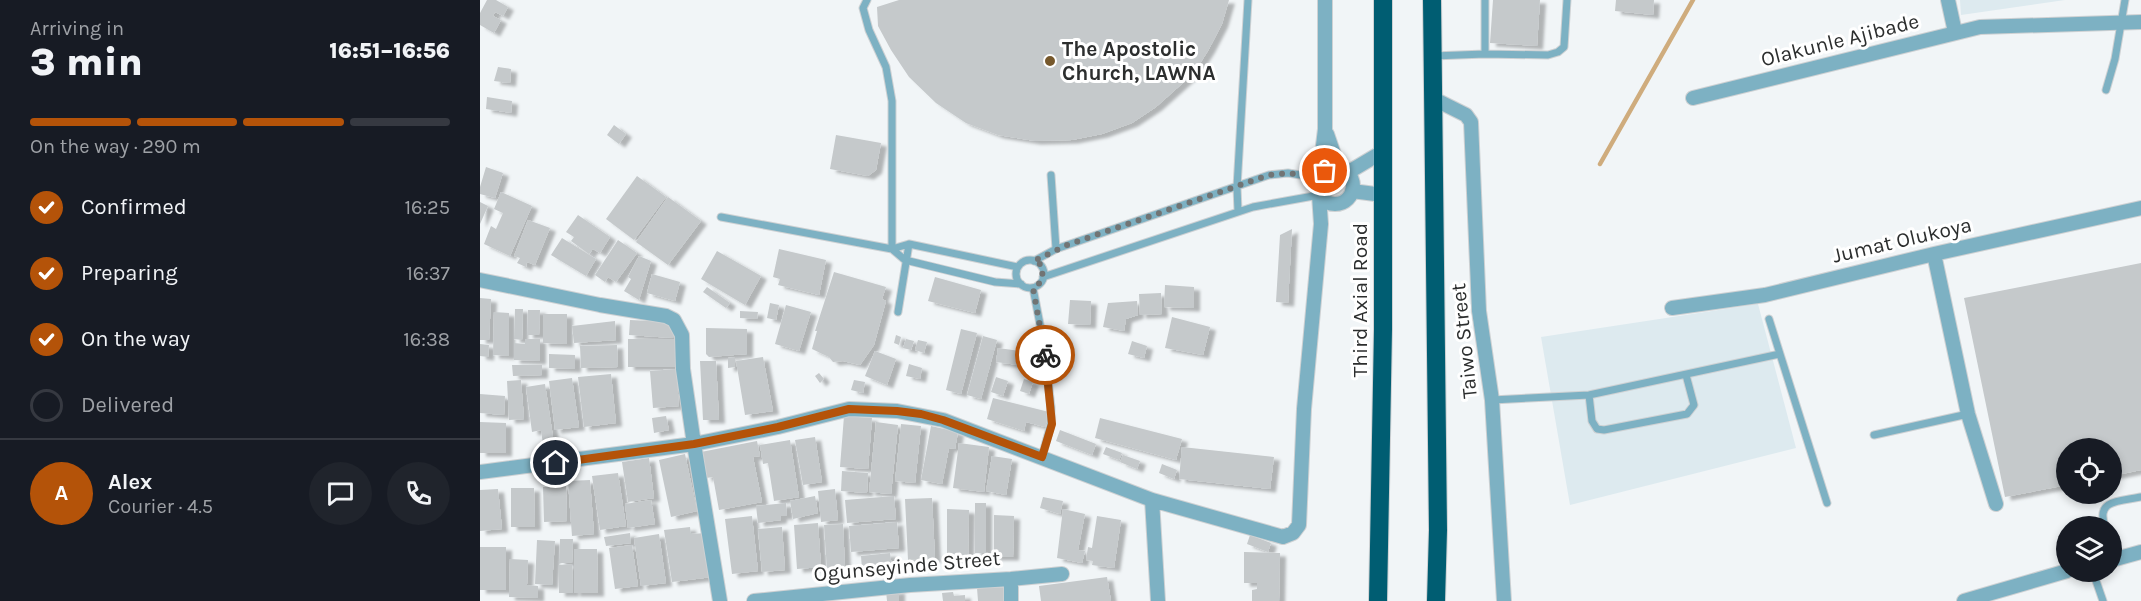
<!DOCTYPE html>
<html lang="en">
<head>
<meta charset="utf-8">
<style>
	body { margin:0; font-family:Karla,sans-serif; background:#20242c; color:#f1f3f6; height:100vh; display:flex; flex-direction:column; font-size:22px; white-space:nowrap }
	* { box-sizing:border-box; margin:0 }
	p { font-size:20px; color:#9ea1a6 }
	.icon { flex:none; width:33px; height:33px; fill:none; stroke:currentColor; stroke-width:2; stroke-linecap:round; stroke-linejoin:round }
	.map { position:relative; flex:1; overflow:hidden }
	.sheet { display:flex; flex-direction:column; background:#171b24; width:480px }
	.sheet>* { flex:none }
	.buttons { position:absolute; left:1576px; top:438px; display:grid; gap:12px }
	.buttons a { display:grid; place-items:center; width:66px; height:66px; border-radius:50%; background:#171b24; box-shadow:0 3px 9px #0003; font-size:30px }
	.pin { position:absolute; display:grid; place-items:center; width:51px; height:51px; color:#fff; margin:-26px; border:3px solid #fff; border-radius:50%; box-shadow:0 2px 6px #0007 }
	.courier { position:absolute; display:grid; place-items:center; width:60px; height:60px; margin:-30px; border:4px solid #b45309; border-radius:50%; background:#fff; color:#222; box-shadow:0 2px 8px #0007 }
	.overview em { font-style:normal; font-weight:800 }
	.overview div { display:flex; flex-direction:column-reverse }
	.overview { display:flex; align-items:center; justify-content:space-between; height:102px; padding:0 30px }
	h1 { font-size:39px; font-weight:800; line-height:45px }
	.bar { display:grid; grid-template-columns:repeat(4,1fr); gap:9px 6px; align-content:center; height:72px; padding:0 30px }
	.bar i { height:8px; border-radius:4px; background:#363941 }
	.bar .active { background:#b45309 }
	.bar p { grid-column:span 4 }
	.line { display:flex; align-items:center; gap:15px; padding:0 30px; border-top:2px solid #363941 }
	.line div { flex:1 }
	.round { display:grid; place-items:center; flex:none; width:63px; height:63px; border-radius:32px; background:#20242c }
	ol { padding:0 30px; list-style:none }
	li { display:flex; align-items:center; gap:18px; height:66px }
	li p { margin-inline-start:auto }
	li .icon { padding:6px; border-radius:50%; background:#b45309; color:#fff; stroke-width:4 }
	li:last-child { color:#9ea1a6 }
	li i { width:33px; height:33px; border:3px solid #363941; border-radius:50% }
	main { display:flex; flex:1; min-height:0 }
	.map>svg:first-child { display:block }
	.built { fill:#ddeaef }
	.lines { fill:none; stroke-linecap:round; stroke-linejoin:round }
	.stream { stroke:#cfac7d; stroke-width:4.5 }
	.building { fill:#c5c9cb; filter:url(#shadow) }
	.lane-casing { stroke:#ced1d3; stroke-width:9 }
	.street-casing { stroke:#ced1d3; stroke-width:16 }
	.highway-casing { stroke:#ced1d3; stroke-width:20 }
	.lane { stroke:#7db1c3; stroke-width:7 }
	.street { stroke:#7db1c3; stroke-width:14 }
	.highway { stroke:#005d72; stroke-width:18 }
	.done { stroke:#717474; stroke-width:6; stroke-dasharray:0 10.8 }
	.route { stroke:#b45309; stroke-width:8 }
	.poi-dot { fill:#76582c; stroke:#fff; stroke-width:2 }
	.labels { text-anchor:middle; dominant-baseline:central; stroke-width:6; stroke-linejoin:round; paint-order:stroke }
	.street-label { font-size:21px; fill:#2c2e2e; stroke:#fff }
	.poi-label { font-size:21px; font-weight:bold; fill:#2c2e2e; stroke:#fff; text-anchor:start }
</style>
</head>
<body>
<main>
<section class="sheet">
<div class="overview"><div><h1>3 min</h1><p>Arriving in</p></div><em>16:51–16:56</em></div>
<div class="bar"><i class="active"></i><i class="active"></i><i class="active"></i><i></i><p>On the way · 290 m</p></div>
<ol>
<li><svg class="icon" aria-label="check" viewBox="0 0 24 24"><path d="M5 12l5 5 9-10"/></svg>Confirmed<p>16:25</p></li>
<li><svg class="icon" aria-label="check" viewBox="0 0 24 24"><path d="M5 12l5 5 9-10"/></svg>Preparing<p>16:37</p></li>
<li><svg class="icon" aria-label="check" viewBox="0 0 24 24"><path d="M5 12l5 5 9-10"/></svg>On the way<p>16:38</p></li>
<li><i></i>Delivered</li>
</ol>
<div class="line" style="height:108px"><b class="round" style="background:#b45309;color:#fff">A</b><div><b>Alex</b><p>Courier · 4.5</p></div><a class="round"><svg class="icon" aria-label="chat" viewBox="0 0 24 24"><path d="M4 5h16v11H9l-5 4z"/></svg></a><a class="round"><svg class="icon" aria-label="phone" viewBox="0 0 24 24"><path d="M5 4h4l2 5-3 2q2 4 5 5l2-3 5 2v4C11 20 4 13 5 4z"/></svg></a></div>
</section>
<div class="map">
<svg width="1661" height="601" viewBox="0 0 1661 601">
	<defs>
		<filter id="shadow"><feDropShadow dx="6" dy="3.5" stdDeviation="1.5" flood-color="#0004"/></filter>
	</defs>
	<rect width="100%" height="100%" fill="#f1f5f7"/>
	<path class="built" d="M1480,0H1585L1481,15Z
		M1278,304L1316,448L1090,505L1061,337Z"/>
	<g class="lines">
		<path class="stream" d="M1120,164L1213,0"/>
	</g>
	<path class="building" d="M7,0H16L28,7L23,16L15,12L13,16L21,20L14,33L0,25V13Z
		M419,0H749L742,24L729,49L714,73L676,107L652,123L622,134L592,140L555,141L518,135L486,123L456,103L429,77L411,50L398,26L397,7Z
		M1013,0H1060L1057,46L1010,43Z
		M1136,0H1174L1173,15L1135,11Z
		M18,67L31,69L30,83L14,81Z
		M7,97L32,101L31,113L6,109Z
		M134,125L146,134L139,144L127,135Z
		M356,135L401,143L396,170L388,176L350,169Z
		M6,167L23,173L15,198L0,194V187Z
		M157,176L186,197L154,240L126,219Z
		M21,192L52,206L30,256L4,244L11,226L16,229L23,213L14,209Z
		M188,197L221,221L188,265L156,242Z
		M0,202L8,206L0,224Z
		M98,215L130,237L120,253L113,249L109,254L91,241L94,237L86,232Z
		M48,220L70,228L55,265L47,262L46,267L37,263L40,258L34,256Z
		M812,229L808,303L796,302L800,235Z
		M82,238L116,259L106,276L71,255Z
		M138,240L157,253L136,282L128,277L125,282L115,275Z
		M299,249L346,260L339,295L298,285L300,279L293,277Z
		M237,251L281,276L265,305L221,279Z
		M159,256L171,261L159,300L144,291L151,279L148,277Z
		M1661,263V470L1632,476V448H1587V485L1525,497L1484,298Z
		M354,272L406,287L402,299L406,301L394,345L380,365L363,361L353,362L349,357L332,349L337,331H335Z
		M172,274L200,282L195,301L167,293Z
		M455,277L501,290L495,313L448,301Z
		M685,285L714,287V308L684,307Z
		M227,287L250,303L246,308L223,292Z
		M681,293L682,314L660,315L659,294Z
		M0,298L11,299L9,340H0Z
		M590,300L611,301L610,325L588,324Z
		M657,301L658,315L646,319L644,331L623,327L628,303Z
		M290,303L299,305L296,320L287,318Z
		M306,305L331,312L319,351L295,344Z
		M35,309H43L42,340L34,339Z
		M48,310H60L59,335H47Z
		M260,311L278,312L277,319L260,318Z
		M14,312L29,313V356L13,355Z
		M63,314H87V344L63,343Z
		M692,317L730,327L723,355L685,348Z
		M150,320L194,322L193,338L149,335Z
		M135,321L136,340L94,343L92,326Z
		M226,328L267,329V354L229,357L226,354Z
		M481,329L497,333L481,394L466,390Z
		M416,335L421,337L419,345L414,343Z
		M503,336L517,340L501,399L487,395Z
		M45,339H60V361L34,360V343L45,344Z
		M148,339H195L196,367H148Z
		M426,339L434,341L431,350L423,348Z
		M438,340L447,342L444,353L435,350Z
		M652,341L667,346L664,358L648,354Z
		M0,344L9,345L8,357L0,356Z
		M137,345L138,367L101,368L100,346Z
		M518,348L555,353L554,367L516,362Z
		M395,351L416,359L407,385L385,376Z
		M69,354L95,355V369L69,368Z
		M255,357V367L248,368V358Z
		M283,357L293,411L265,415L256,361Z
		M220,361H236L239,420H223Z
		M429,364L442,368L440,379L426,376Z
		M32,365H62V375L33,376Z
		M196,369L199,406L173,408L170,371Z
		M339,373L344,379L340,383L335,376Z
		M131,374L136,423L104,427L98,377Z
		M516,377L528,381L523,396L511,392Z
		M92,378L99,427L75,430L69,381Z
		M544,379L553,382L549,394L540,391Z
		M41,380L44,419L29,420L27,381Z
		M374,380L385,382L383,393L371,390Z
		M65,384L75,450L64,452L61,430L52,432L46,387Z
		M0,394L25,396L24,415L0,413Z
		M513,398L569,412L565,427L546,422L544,431L507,419Z
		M186,416L189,430L174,433L172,418Z
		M364,416L392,418L388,469L360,467Z
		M620,418L702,439L696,460L615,438Z
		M0,422L26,423V453H0Z
		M396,422L418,425L411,494L389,492Z
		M421,424L441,426L435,483L415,481Z
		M451,426L478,432L475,449L469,448L462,484L441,480Z
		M580,430L616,444L612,455L576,441Z
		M335,437L342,482L323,485L315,440Z
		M310,440L319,497L294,501L288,463L283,464L280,445Z
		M277,441L280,456L273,457L282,502L239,510L233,477L226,478L221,452Z
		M479,443L509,447L504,492L473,488Z
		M626,447L642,453L639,460L623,454Z
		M702,447L794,457L790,489L699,479Z
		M205,454L217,511L191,517L179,460Z
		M643,455L660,461L657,469L640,462Z
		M512,456L532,459L526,495L506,491Z
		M169,458L174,498L148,502L142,462Z
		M682,464L697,470L694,479L679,473Z
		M362,471L388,473L387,493L361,491Z
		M138,473L146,526L120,530L112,476Z
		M110,480L114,534L92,536L88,481Z
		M86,486L87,521L64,522L63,487Z
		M31,488H54L55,527H31Z
		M18,489L22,529L0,531V490Z
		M355,489L358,520L341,522L338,491Z
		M335,496L338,513L313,519L310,501Z
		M414,496L416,519L367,523L365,500Z
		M563,497L583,501L580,514L560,508Z
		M452,498L455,559L428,560L425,499Z
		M171,500L175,524L148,528L145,504Z
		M306,503L307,516H301V520L278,523L276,506Z
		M495,503H506V553H495Z
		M467,509L489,510L488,561L467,560Z
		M583,509L605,514L598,550L605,551L602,563L577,558Z
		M514,515L534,516L533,557H514Z
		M272,516L278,571L252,574L245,519Z
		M617,516L641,520L634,568L612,565L613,561L606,560L608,547L612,548Z
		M417,522L419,548L371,552L369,526Z
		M338,523L341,567L317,569L314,525Z
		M363,524L365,569L347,570L344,525Z
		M210,527L211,534L226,533L232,577L192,582L184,530Z
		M302,527L305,570L282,572L278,529Z
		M150,533L151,543L126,546L124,537Z
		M179,534L186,583L161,586L154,538Z
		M770,535L791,543L788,552L767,544Z
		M80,539H93L92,563H79Z
		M57,540L75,541L72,585L55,584Z
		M152,545L158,586L135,589L129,548Z
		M0,547H26V590H0Z
		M94,549H117L118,593H94Z
		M764,552L800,553L799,601H772V590L777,589V583H764Z
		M410,553L412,567L382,569L381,556Z
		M30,559L48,560L47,585L58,586V598L29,597Z
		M92,564L93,593H79V565Z
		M627,577L631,601H561L559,586Z
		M525,587V601H498L497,588Z
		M419,590V601H407L406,591Z
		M473,592L474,596L485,595V601H463L462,593Z"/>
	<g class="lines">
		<defs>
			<path id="lane" d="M387,0L383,8L389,30L406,67L412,101V249
				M1005,0V54
				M953,56L1005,54L1068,55L1078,52L1084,47L1087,0
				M1626,90L1635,59L1645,0
				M571,175L576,249
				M758,211L757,187L768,0
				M241,217L412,249L429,244L538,267
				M412,249L425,260L515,282L541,284
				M536 274a14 14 0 1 1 28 0a14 14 0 1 1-28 0Z
				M554,261L576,249L789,175L808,173L839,178
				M563,277L773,207L839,195
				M553,288L564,345L571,407V424L562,457
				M418,312L429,244
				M1289,319L1300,354
				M1109,395L1112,421L1117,429L1124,430L1207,414L1214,405L1206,375
				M1012,400L1109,395L1300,354L1347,503
				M1394,435L1488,414
				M1625,526C1615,499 1642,501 1661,497
				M1632,547L1636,558
				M1613,572L1623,601"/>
			<path id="street" d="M1468,0L1475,32
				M1213,98L1500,27L1661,22
				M954,99L986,115L991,122L999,311L1012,400L1024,601
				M847,134L859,169
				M837 186a18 18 0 1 1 36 0a18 18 0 1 1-36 0Z
				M867,173L904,151
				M839,178L845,129V0
				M872,191L903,195
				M1454,254L1488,414L1516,504
				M0,280L120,305L186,316L194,320L202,335L203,369L214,444L240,601
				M1192,308L1285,295L1454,254L1661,208
				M0,472L214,444L298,427L369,409L417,411L463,420L672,500L803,537L813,533L819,525L824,409L841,224L839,195
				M672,500L678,601
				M1632,560L1661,552
				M531,579V601
				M274,601L430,585L531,579L582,574
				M1484,601L1587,571"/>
			<path id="highway" d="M952,0L958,530L956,601
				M898,601L903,329V0"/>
		</defs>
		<use href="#lane" class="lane-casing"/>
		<use href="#street" class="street-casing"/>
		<use href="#highway" class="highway-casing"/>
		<use href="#lane" class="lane"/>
		<use href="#street" class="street"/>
		<use href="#highway" class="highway"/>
	</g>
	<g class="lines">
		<path class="done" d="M565,355L553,288L561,282L563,270L560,264L554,261L587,245L789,175L808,173L839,178L845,171"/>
		<path class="route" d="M76,463L214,444L298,427L369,409L417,411L441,414L463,420L562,457L572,424L565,355"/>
	</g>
	<circle class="poi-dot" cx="570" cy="61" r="6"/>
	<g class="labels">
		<g class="street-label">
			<text transform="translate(1360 40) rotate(-14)">Olakunle Ajibade</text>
			<text transform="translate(1422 240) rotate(-13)">Jumat Olukoya</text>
			<text transform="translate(880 300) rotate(-90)">Third Axial Road</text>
			<text transform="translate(984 341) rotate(-96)">Taiwo Street</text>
			<text transform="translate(427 566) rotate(-5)">Ogunseyinde Street</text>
		</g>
		<g class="poi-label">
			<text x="582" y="49">The Apostolic<tspan x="582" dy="24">Church, LAWNA</tspan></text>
		</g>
	</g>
</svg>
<div class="buttons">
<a><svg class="icon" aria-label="locate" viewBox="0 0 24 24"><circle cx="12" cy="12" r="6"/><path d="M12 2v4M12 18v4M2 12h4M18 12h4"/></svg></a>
<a><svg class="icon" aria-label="layers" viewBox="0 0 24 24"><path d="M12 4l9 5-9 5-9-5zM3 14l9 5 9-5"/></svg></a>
</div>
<div class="pin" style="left:845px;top:171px;background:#ea580c"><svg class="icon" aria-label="bag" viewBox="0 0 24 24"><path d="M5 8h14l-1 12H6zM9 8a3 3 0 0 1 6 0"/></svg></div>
<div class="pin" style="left:76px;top:463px;background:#1f2937"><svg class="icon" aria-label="home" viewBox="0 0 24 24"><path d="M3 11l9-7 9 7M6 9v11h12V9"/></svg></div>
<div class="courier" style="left:565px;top:355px"><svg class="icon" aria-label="bike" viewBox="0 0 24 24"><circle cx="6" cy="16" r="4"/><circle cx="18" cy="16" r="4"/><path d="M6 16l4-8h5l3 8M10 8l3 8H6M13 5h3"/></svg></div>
</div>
</main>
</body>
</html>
